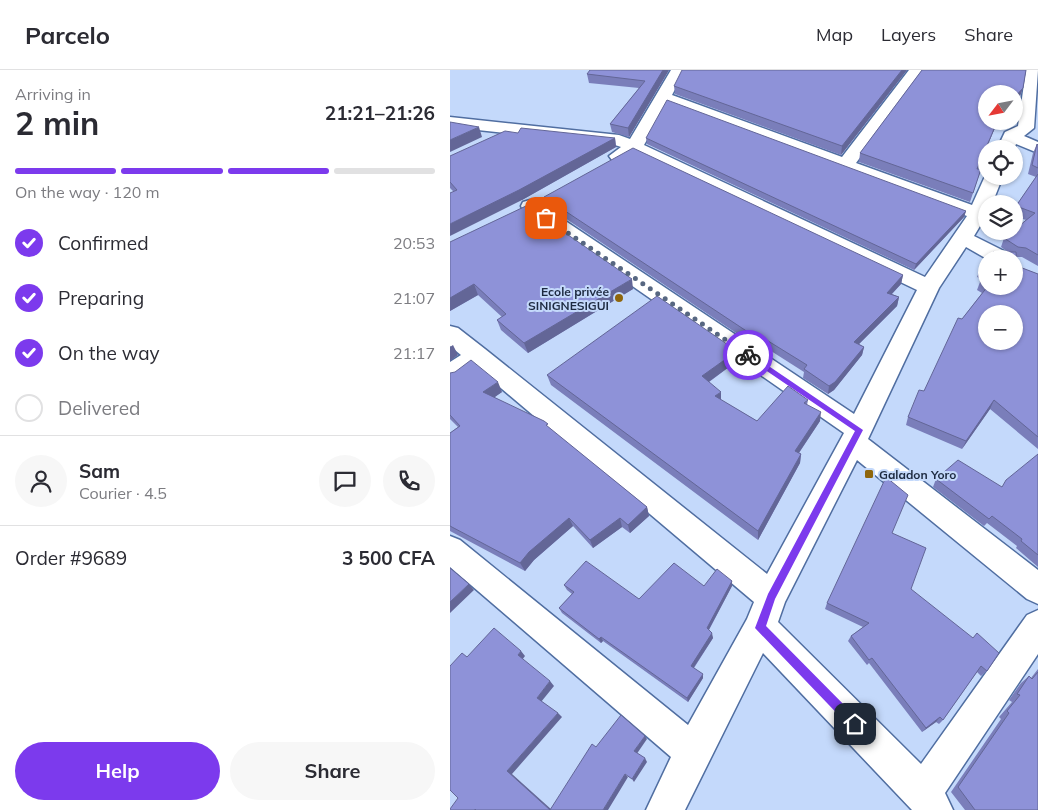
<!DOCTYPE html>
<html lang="en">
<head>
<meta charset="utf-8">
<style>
	body { margin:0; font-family:Mulish,sans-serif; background:#f7f7f7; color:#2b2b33; height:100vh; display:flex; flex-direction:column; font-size:19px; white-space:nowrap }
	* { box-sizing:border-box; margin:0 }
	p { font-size:16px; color:#7c7c81 }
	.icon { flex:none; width:28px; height:28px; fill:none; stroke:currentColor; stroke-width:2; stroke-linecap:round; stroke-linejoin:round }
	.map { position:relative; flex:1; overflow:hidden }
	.sheet { display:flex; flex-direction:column; background:#fff; width:450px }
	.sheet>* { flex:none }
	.needle { width:32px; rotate:238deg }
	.controls { position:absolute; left:528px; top:15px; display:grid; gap:10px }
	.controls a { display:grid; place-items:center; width:45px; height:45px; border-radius:50%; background:#fff; box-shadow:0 1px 4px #0004; font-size:25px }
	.pin { position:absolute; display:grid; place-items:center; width:42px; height:42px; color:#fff; margin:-21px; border-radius:10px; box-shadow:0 2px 8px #0006 }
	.courier { position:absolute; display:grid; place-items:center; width:50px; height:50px; margin:-25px; border:4px solid #7c3aed; border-radius:50%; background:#fff; color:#222; box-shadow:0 1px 6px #0007 }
	.overview em { font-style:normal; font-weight:700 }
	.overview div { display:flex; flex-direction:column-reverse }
	.overview { display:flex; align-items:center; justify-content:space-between; height:85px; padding:0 15px }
	h1 { font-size:32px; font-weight:700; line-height:38px }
	.bar { display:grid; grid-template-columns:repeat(4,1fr); gap:8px 5px; align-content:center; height:60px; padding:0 15px }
	.bar i { height:6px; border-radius:4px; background:#e1e1e2 }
	.bar .on { background:#7c3aed }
	.bar p { grid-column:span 4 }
	.line { display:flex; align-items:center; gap:12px; padding:0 15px; border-top:1px solid #e1e1e2 }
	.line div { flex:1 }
	.round { display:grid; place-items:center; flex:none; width:52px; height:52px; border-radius:26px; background:#f7f7f7 }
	ol { padding:0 15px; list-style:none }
	li { display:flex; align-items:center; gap:15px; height:55px }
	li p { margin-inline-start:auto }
	li .icon { padding:5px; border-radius:50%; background:#7c3aed; color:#fff; stroke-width:4 }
	li:last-child { color:#7c7c81 }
	li i { width:28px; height:28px; border:2px solid #e1e1e2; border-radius:50% }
	.primary-button { display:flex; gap:10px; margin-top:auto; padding:10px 15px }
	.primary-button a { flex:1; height:58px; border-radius:30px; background:#7c3aed; color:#fff; font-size:20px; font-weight:700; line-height:58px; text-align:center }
	.primary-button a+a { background:#f7f7f7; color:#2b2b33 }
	header { display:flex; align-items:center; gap:30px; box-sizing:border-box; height:70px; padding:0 25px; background:#fff; border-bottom:1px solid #e1e1e2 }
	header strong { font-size:24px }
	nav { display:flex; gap:28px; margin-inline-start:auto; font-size:18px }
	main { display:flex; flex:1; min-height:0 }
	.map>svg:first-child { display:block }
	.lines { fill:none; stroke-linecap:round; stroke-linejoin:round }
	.minor-casing { stroke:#506ea1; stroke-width:3 }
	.minor { fill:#fff; fill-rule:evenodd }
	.wall { fill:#7a7eba }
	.shaded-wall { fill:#636697 }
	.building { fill:#8e92d8; stroke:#636697; fill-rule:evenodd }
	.route { fill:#7c3aed }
	.done { stroke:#576781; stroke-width:5; stroke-dasharray:0 9 }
	.poi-dot { fill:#8f660c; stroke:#c4d9fb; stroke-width:2 }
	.labels { text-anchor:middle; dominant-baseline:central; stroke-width:4; stroke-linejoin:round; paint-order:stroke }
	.poi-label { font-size:12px; font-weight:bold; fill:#1d2a40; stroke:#c4d9fb; text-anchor:end }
</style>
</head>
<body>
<header>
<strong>Parcelo</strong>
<nav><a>Map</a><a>Layers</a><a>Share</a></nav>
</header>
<main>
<section class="sheet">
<div class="overview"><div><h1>2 min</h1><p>Arriving in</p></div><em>21:21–21:26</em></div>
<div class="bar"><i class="on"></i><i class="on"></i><i class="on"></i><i></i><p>On the way · 120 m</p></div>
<ol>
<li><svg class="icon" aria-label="check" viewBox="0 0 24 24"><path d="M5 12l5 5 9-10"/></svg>Confirmed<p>20:53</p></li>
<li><svg class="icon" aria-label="check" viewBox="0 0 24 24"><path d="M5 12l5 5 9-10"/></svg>Preparing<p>21:07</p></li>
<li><svg class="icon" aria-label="check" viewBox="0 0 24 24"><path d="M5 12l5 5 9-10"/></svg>On the way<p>21:17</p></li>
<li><i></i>Delivered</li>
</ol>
<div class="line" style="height:90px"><a class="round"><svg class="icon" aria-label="person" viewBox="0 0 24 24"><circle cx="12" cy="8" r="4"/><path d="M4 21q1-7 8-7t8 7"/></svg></a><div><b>Sam</b><p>Courier · 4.5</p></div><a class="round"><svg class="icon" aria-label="chat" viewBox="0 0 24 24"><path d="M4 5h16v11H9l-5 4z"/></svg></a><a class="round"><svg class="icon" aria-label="phone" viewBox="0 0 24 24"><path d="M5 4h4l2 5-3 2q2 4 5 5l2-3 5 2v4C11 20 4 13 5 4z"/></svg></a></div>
<div class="line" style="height:65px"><div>Order #9689</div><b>3 500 CFA</b></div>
<div class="primary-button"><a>Help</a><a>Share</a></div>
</section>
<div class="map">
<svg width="588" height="740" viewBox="0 0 588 740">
	<rect width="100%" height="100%" fill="#c4d9fb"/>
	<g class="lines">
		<defs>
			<path id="minor" d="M221,0H235L222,25L392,87L459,0H474L406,93L522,135L536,104V106H553L542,134H536V146L524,166L560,184L563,189H537L516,177L489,218L418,369L588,500V534L577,529L407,390L335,532L328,552L471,694L577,545L588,540V584L495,723L503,740H462L313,583L235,740H196L221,687L0,497V466L10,470L238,655L297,549L304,532L26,297L9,310L0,313V292L11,285L0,276V256L8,258L35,279L317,504L394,363L73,140L71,136L73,132L80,130L87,132L404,344L467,220L184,84C176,88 171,92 162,90L159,86L171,77L165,75L0,57V47L169,65L180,69ZM217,34L517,146L475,207L194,75Z
				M576,0H588L584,58L574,66L588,72V83L566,74L564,79H547L555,62L568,56Z"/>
		</defs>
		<use href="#minor" class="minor-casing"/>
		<use href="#minor" class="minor"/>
	</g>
	<path class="wall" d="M219,0L179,67L162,62L160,54L189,18L139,13L137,4Z
		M457,0L391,85L225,24L224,16Z
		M472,0H576L573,18L570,26L564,33V24H536V51L547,52L544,60L528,99H531L520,132L409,92L410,83Z
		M68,63L165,68L166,77L72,130L3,121L0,118V86Z
		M196,68L516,141L514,147L464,200L197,74Z
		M587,74L588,75V196L572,187H566L567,196L588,204V379L540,339L512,379L456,355L458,347L474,321L512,249L532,223L527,220L530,212L532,209L527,207L531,198L536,191V216H564L558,182L551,177L554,168L576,150L564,146V141L566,136L586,107L578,104L583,83Z
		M94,127L453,205L451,214L442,224L449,227L447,236L409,274L414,277L412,285L384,320L378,324L353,308L354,302L310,274L307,277L97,136Z
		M0,172L183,219L78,283L51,260L47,250L52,247L28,225L0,241Z
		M287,281V291L259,312L271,330L307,351L358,330L357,335L370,351L349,383L351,384L350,393L308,470L101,315L97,305Z
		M0,303L52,322L44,327L99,358L197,437L199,446L180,463L172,457L143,478L123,456L84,490L75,501L0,461V363L8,357L0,349Z
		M588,384V497L566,478L567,476L537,453L534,456L483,417L486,409L552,417Z
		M442,463L461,519L537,601L531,606L527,602L493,650L489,654L486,652L472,662L419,593L417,595L398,571L401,566L413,557L375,539L377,533Z
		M282,511V516L259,560L263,568L244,598L253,608L238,632L153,571L151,573L112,543L109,538L122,524L117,520L114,515L189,529L254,516Z
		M588,599V740H515L501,722L551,649L549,647L562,632L559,630L571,613L579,606L581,608Z"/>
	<path class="shaded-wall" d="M213,0H219L179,67L178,58Z
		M452,0H457L391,85L392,76Z
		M573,18L570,26L564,33V28Z
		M547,52L544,60L524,107L527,99Z
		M29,57L32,67L0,82V70Z
		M165,68L166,77L72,130L0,166V154Z
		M516,141L514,147L464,200L466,194Z
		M453,205L451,214L435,231L437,223Z
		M182,209L183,219L78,283L74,273Z
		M24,214L28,225L0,241V228Z
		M449,227L447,236L402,281L404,272Z
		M310,266V274L307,277V268Z
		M3,275L8,285L0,291V277Z
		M414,277L412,285L384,320L378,324L379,316Z
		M287,281V291L253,316L252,306Z
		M48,312L52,322L38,332L33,322Z
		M271,322V331L265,326Z
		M544,330L540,339L512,379L516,371Z
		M371,342L370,351L344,390L345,381Z
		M351,384L350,393L308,470V461Z
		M197,437L199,446L180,463L178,455Z
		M119,448L123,456L84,490L75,501L70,493L79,482Z
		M170,448L172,457L143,478L140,470Z
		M282,511V516L257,563V558Z
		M19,514L24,520L0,543V532Z
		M262,563L263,568L242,600L241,596Z
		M151,567L153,571L151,573L149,569Z
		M71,581L75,586L72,590L68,585Z
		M253,604V608L238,632L237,628Z
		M100,611L104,616L91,632L87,628Z
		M108,643L112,647L62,704L102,740H100L57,701Z
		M490,647L486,652L472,662L476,658Z
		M195,666L197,669L186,685L184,681Z
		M195,688L197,692L184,712L182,709Z
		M175,704L178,707L158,740H153Z"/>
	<path class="building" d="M140,0H213L178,58L160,54L195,11L137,4Z
		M232,0H452L392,76L224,16Z
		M472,0H576L573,18L564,28V24H536V51L547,52L527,99H531L523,123L410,83Z
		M217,30L516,141L466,194L196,68Z
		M0,52L29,57L0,70Z
		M71,58L165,68L69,120L0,154V123L7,120L0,112V86L55,61L68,63Z
		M587,74L588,75V98L582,95Z
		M183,78L453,205L437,223L449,227L404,272L414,277L385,312L379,316L354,299L357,295L310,266L307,268L94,127Z
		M588,104V185L576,178L568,177L554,168L585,143L566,136Z
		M76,136L182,209L74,273L47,250L56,244L24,214L0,228V172Z
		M543,182H566L567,196L588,204V367L544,330L516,371L458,347L469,320L474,321L508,248L512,249L538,216H564V189H538ZM536,244H564V271H536Z
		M536,191V200L531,198Z
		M536,204V214L530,212Z
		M207,226L287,281L252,306L271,322L265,326L307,351L338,316L358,330L354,333L371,342L345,381L351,384L308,461L97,305Z
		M21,290L48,312L33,322L94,351L98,354L96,355L197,437L178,455L170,448L140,470L119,448L79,482L70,493L0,456V363L10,356L0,345V303L5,302Z
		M588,384V485L571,471L572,469L542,446L539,449L486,409L508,390L552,417L556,410Z
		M436,407L458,425L442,463L476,478L461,519L523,568L527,563L549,583L537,601L531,596L493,650L490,647L476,658L422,588L419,590L401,566L419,553L377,533Z
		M136,491L189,529L224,493L254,516L267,499L282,511L257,558L262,563L241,596L253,604L237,628L151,567L149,569L109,538L124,522L114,515Z
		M0,498L19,514L0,532Z
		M44,558L71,581L68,585L100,611L87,628L108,643L57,701L100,740H26L25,739V740H0V739L8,728L0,720V596L12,583L17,587Z
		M588,602V740H525L508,717L559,643L557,641L570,625L567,624L579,606L582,609Z
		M171,645L195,666L184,681L195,688L182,709L175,704L153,740H100L142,674L146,677Z"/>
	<path class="route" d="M298,282L413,360L325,529L316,556L409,650L410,654L409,658L405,660L401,658L305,558L318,524L405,361L296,287L295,285Z"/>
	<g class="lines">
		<path class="done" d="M96,148L298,285"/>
	</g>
	<g class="poi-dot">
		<circle cx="169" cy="228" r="5"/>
		<rect x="414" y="399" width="10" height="10" rx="2.5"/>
	</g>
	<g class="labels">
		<g class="poi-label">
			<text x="159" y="221">Ecole privée<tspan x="159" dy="14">SINIGNESIGUI</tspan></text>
			<text x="429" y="404" text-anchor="start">Galadon Yoro</text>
		</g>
	</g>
</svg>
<div class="controls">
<a><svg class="needle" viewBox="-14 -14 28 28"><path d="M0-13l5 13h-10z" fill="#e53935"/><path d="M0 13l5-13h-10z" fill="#7c7c81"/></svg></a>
<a><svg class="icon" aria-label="locate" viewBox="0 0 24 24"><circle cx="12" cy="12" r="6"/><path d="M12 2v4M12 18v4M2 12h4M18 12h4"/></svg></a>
<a><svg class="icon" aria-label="layers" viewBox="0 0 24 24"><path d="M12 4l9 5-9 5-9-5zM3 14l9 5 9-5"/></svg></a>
<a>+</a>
<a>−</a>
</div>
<div class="pin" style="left:96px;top:148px;background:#ea580c"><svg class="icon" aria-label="bag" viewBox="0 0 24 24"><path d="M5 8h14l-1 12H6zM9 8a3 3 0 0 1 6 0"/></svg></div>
<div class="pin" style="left:405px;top:654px;background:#1f2937"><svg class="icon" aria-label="home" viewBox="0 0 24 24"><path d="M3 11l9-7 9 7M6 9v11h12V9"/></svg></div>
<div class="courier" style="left:298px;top:285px"><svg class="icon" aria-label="bike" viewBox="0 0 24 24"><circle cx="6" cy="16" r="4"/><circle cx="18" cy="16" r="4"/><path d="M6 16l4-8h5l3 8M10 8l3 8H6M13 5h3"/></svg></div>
</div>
</main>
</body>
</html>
